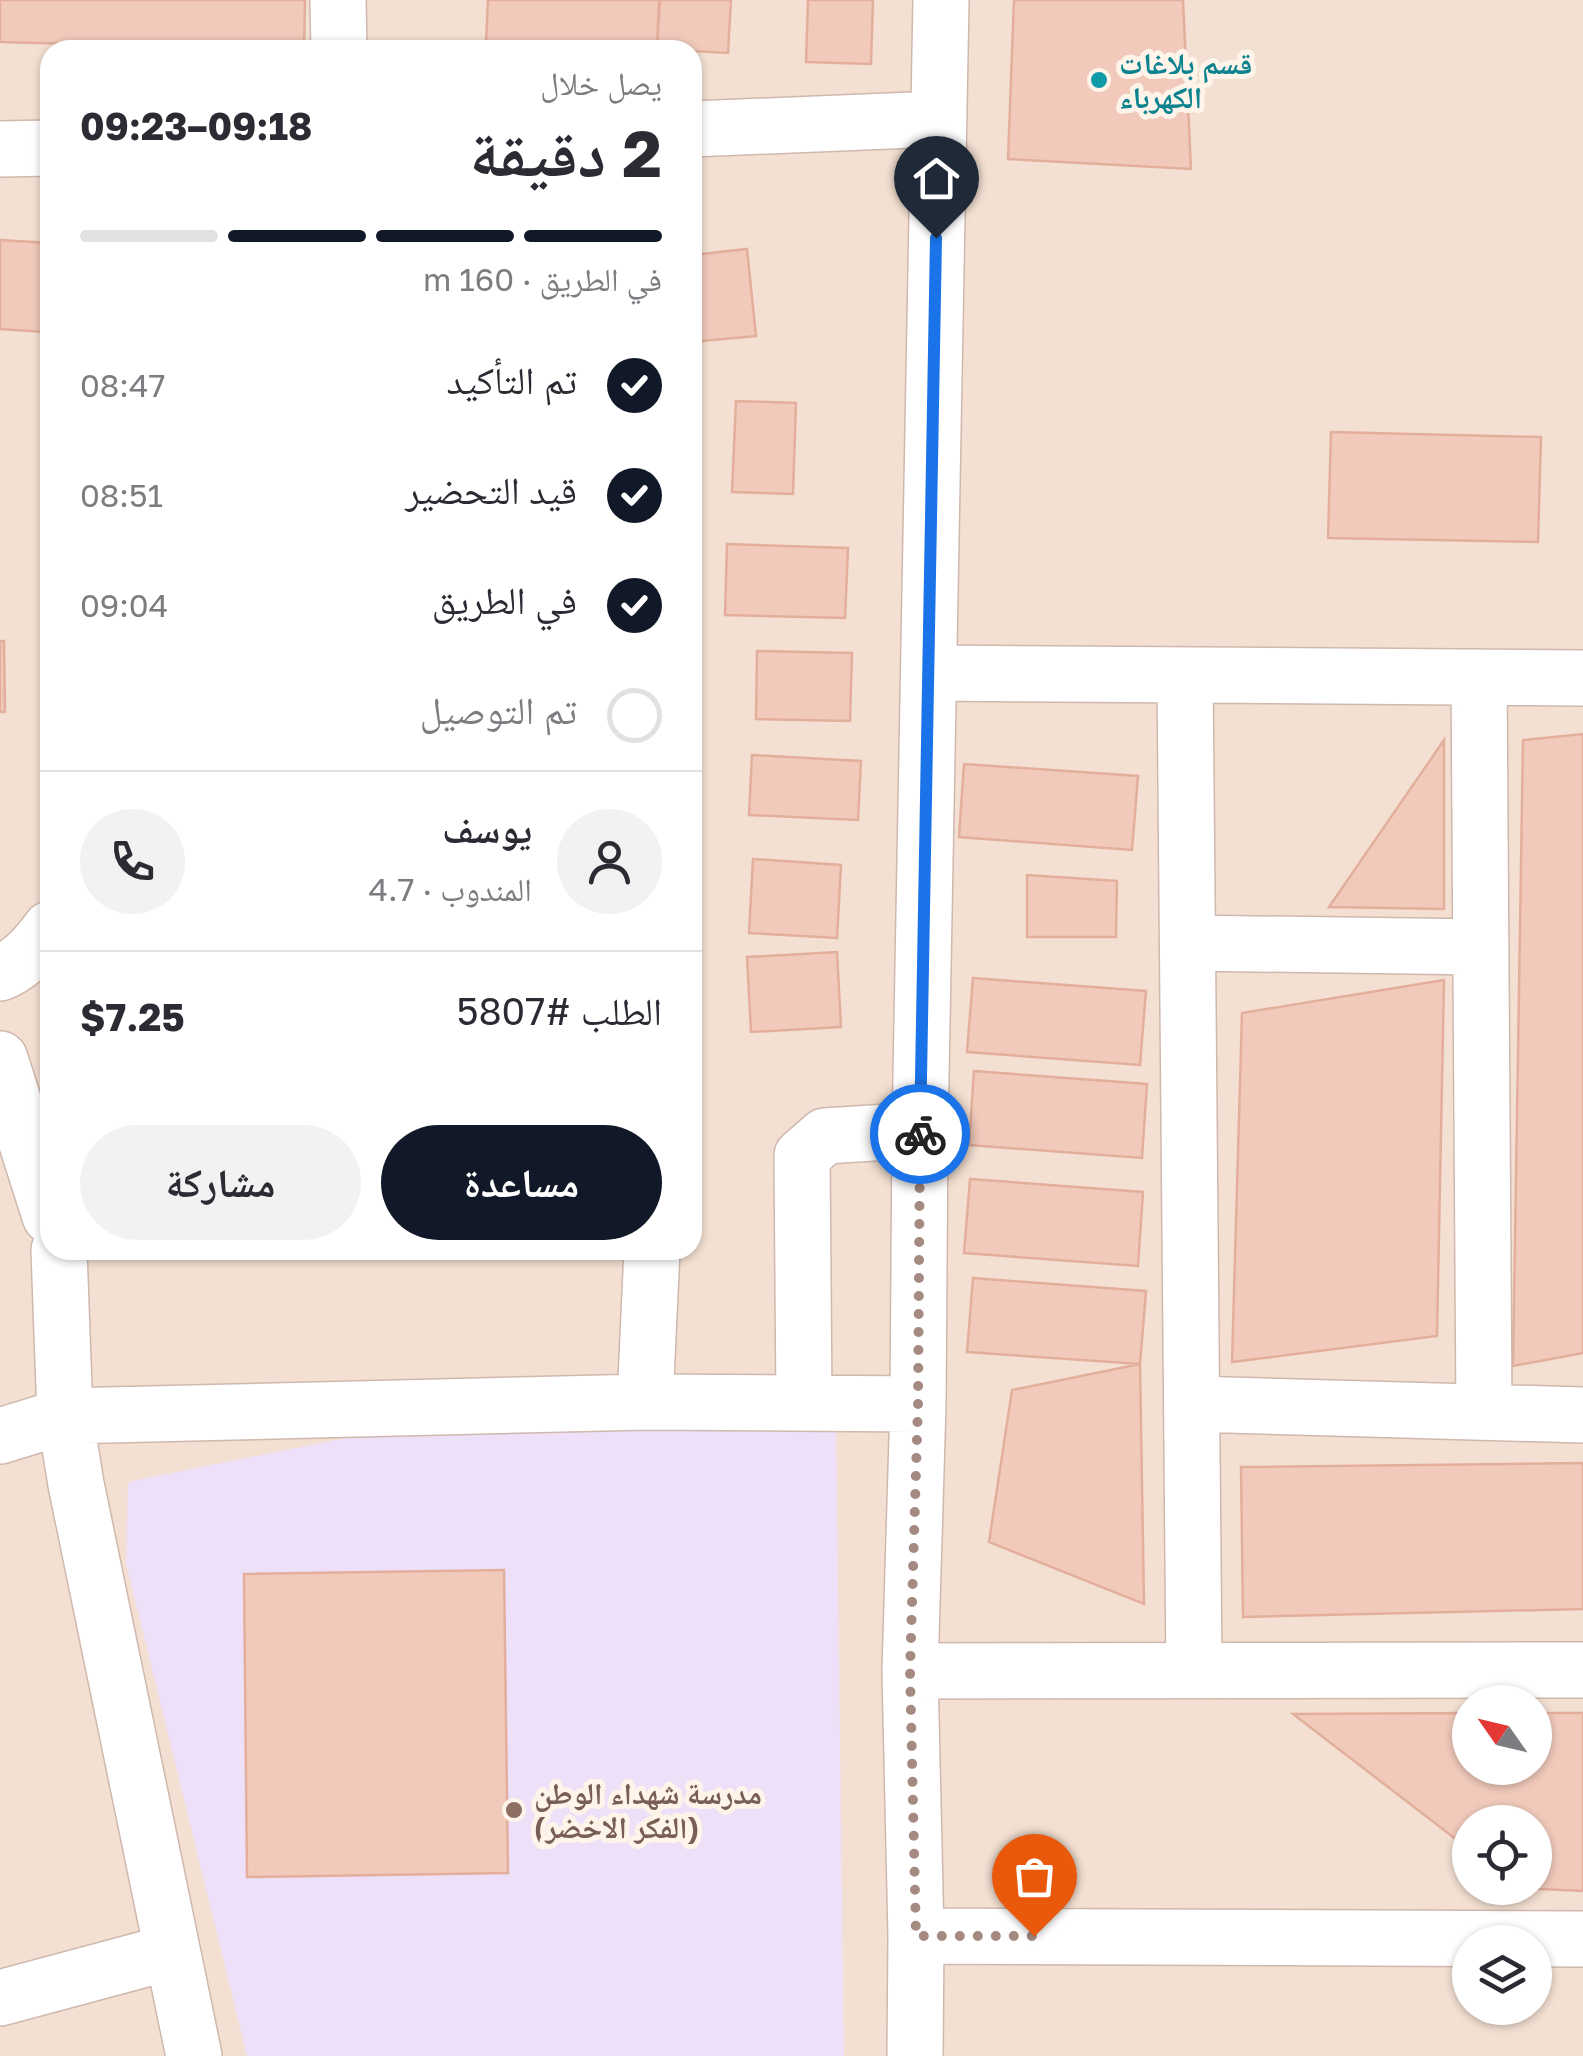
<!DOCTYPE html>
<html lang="ar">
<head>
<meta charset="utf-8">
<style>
	body { margin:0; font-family:"Golos Text","Noto Naskh Arabic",sans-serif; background:#f2f2f3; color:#2b2b33; direction:rtl; height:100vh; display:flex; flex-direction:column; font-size:38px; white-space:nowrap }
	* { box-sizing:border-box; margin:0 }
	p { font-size:32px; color:#7c7c81 }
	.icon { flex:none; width:55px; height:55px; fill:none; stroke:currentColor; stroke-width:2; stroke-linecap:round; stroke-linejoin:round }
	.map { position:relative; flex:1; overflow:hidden; direction:ltr }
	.drawer { position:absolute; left:40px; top:40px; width:662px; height:1220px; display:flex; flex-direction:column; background:#fff; border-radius:30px; box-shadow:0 2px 8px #0004; direction:rtl }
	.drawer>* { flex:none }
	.needle { width:65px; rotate:304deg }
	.tools { position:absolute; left:1452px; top:1685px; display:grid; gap:20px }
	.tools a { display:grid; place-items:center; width:100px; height:100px; border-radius:50%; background:#fff; box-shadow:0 2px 8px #0004; font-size:50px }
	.pin { position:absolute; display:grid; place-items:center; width:85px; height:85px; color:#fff; margin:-102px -42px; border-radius:50% 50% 50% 0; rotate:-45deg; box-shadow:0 0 10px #0007 }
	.pin .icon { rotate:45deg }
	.courier { position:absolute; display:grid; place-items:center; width:100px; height:100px; margin:-50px; border:8px solid #1a73e8; border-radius:50%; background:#fff; color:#222; box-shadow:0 2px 12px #0007 }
	.head em { font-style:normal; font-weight:700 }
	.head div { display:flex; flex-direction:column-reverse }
	.head { display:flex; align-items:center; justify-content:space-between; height:170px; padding:0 40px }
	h1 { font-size:65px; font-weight:700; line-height:75px }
	.bar { display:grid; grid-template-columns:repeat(4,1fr); gap:15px 10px; align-content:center; height:120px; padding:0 40px }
	.bar i { height:12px; border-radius:8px; background:#e1e1e2 }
	.bar .on { background:#111827 }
	.bar p { grid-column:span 4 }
	.line { display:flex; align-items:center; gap:25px; padding:0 40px; border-top:2px solid #e1e1e2 }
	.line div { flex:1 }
	.round { display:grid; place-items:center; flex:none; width:105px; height:105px; border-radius:52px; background:#f2f2f3 }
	ol { padding:0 40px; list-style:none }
	li { display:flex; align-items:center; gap:30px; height:110px }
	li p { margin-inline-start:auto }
	li .icon { padding:10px; border-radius:50%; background:#111827; color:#fff; stroke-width:4 }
	li:last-child { color:#7c7c81 }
	li i { width:55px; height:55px; border:5px solid #e1e1e2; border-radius:50% }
	.primary-button { display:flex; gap:20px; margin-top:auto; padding:20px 40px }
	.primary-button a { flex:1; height:115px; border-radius:60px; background:#111827; color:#fff; font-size:40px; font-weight:700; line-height:115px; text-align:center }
	.primary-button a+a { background:#f2f2f3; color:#2b2b33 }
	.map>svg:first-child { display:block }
	.residential { fill:#f3e0d2; fill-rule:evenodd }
	.education { fill:#ede0f8 }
	.building { fill:#f1cabb; stroke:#e3af9c; stroke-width:2.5 }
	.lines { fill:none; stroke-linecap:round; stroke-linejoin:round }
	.minor-casing { stroke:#cfb8ad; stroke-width:58 }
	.minor { stroke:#fff; stroke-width:55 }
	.done { stroke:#a48a80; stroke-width:10; stroke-dasharray:0 18 }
	.route { stroke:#1a73e8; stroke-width:12 }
	.culture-dot { fill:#0f9aa8; stroke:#fff4e9; stroke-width:4 }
	.education-dot { fill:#8d6e63; stroke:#fff4e9; stroke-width:4 }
	.labels { text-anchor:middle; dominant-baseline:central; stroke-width:10; stroke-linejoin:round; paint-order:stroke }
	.culture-label { font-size:30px; font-weight:bold; fill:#0d838f; stroke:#fff4e9; text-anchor:start }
	.education-label { font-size:30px; font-weight:bold; fill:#785e54; stroke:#fff4e9; text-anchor:start }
</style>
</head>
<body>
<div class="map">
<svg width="1583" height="2056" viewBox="0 0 1583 2056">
	<rect width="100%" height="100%" fill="#fcefe3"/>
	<path class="residential" d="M0,0H1583V2056H0ZM50,50H692V1250H50ZM1470,1702H1535V1768H1470ZM1470,1822H1535V1888H1470ZM1470,1942H1535V2008H1470Z"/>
	<path class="education" d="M836,1424L844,2056H247L126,1563L128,1482L380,1431Z"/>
	<path class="building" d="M0,0H305L304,50L0,42Z
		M488,0H659L657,49L486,42Z
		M660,0H731L728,53L657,49Z
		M808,0H873L871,64L806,62Z
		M1014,0H1183L1191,169L1008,159Z
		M0,240L49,243L43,332L0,329Z
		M747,249L756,336L692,342V255Z
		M736,401L796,403L793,494L732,492Z
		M1331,432L1541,437L1538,542L1328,538Z
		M727,544L848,548L845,618L725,615Z
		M0,641H4L5,712H0Z
		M757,651L852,653L850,721L756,719Z
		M1583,734V1353L1513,1366L1523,740Z
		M1444,740V909L1329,907Z
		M752,755L861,761L858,820L749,815Z
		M964,764L1138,776L1132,850L959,837Z
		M753,859L841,865L837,938L749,933Z
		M1027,875L1117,881L1116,937H1027Z
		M837,952L841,1027L751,1032L747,957Z
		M973,978L1146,991L1140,1065L967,1052Z
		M1444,980L1437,1336L1232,1362L1242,1013Z
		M974,1071L1147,1084L1142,1158L969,1145Z
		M970,1179L1143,1192L1138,1266L964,1253Z
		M973,1278L1146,1291L1140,1364L967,1352Z
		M1140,1364L1144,1604L989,1542L1012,1390Z
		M1583,1463V1609L1243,1617L1241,1467Z
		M504,1570L508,1873L247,1877L244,1574Z
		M1470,1713V1768H1535V1713H1583V1891L1519,1888H1535V1822H1470V1850L1293,1714Z"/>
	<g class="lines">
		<defs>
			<path id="minor" d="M338,0L339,50
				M692,129L938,119
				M0,149L50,148
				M930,673L1583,678
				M1185,675L1194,1670
				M1479,677L1484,1412
				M1188,943L1481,947
				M0,973C21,965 37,947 50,929
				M0,1059L50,1216
				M59,1250L65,1416L76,1484L194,2056
				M645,1402L652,1250
				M804,1403L802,1156L825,1136L920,1130
				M1192,1404L1583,1415
				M0,1436L65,1416L645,1402L918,1404
				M910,1671L1583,1670
				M916,1936L1583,1939
				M0,1998L171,1952
				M915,2056L916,1936L910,1671L918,1404L920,1130L941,0"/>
		</defs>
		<use href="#minor" class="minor-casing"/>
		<use href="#minor" class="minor"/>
	</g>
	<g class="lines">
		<path class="done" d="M920,1134L918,1404L910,1671L916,1936H1034"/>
		<path class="route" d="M920,1134L936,238"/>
	</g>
	<circle class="culture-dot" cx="1099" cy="80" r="10"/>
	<circle class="education-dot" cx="514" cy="1810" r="10"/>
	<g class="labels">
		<g class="culture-label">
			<text x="1119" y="63">قسم بلاغات<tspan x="1119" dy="34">الكهرباء</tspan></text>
		</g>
		<g class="education-label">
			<text x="534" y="1793">مدرسة شهداء الوطن<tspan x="534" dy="34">(الفكر الاخضر)</tspan></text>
		</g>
	</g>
</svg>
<div class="tools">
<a><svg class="needle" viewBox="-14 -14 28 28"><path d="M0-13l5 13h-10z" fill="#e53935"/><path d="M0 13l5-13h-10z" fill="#7c7c81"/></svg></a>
<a><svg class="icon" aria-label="locate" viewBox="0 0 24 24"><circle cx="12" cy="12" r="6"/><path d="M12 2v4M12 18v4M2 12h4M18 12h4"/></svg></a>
<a><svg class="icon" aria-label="layers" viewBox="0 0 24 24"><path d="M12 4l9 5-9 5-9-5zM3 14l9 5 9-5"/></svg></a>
</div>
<div class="pin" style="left:1034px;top:1936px;background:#ea580c"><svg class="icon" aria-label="bag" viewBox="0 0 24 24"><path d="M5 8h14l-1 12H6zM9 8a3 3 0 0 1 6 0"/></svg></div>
<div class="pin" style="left:936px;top:238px;background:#1f2937"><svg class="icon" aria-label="home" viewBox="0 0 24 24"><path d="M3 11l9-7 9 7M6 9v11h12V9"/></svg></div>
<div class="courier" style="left:920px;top:1134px"><svg class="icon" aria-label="bike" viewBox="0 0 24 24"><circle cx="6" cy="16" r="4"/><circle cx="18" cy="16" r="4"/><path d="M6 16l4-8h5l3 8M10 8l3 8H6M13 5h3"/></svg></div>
<section class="drawer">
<div class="head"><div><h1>2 دقيقة</h1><p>يصل خلال</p></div><em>09:18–09:23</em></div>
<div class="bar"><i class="on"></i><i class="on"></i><i class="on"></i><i></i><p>في الطريق · 160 m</p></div>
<ol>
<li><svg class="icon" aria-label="check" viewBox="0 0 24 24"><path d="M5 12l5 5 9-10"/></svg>تم التأكيد<p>08:47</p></li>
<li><svg class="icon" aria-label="check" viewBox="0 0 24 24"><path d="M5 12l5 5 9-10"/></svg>قيد التحضير<p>08:51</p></li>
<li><svg class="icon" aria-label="check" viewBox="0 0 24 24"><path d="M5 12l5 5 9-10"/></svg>في الطريق<p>09:04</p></li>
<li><i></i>تم التوصيل</li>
</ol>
<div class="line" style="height:180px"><a class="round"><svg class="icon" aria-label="person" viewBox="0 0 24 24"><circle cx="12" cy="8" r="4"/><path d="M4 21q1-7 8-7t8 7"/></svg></a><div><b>يوسف</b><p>المندوب · 4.7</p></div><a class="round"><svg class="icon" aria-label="phone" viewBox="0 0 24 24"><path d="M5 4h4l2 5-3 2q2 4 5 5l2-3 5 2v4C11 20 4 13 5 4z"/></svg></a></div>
<div class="line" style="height:130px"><div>الطلب #5807</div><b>$7.25</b></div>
<div class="primary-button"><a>مساعدة</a><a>مشاركة</a></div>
</section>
</div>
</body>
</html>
